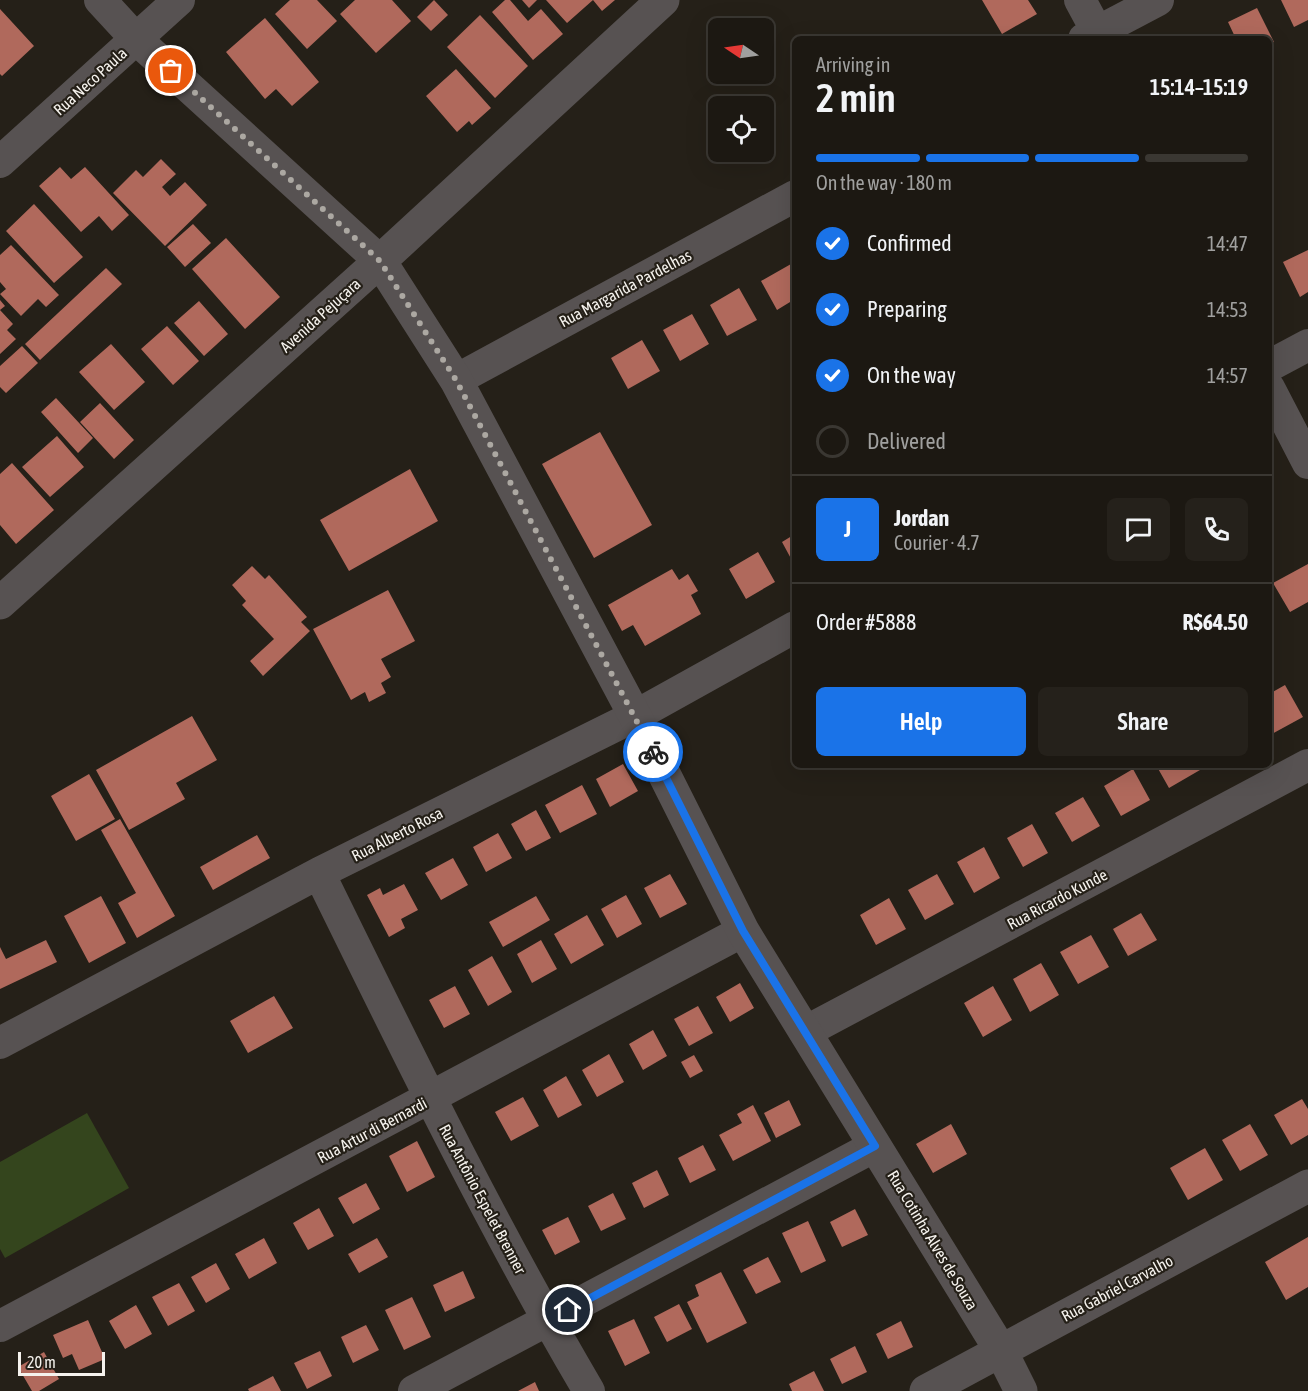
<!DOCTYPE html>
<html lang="en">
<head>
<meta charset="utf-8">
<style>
	body { margin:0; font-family:"Asap Condensed",sans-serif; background:#25211b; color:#f1f3f6; height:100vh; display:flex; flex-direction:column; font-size:22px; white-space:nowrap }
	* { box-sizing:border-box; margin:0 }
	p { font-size:20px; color:#a0a09f }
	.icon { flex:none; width:33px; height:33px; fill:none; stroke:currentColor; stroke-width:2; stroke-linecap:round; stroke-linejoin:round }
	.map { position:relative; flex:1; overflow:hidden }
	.panel { position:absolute; left:792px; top:36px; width:480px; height:732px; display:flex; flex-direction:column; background:#1c1812; border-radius:9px; box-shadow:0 6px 24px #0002,0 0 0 2px #3a3732 }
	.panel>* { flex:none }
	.needle { width:39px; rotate:283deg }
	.controls { position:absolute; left:708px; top:18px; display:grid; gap:12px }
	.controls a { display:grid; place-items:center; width:66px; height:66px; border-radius:9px; background:#1c1812; box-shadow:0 6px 24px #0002,0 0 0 2px #3a3732; font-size:30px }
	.scale { position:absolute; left:18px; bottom:15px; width:87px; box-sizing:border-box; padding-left:6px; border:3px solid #f5f2ed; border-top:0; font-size:16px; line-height:21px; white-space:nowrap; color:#f5f2ed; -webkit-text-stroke:4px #252018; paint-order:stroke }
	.pin { position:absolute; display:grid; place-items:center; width:51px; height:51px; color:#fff; margin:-26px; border:3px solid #fff; border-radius:50%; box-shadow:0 2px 6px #0007 }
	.courier { position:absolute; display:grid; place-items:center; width:60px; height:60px; margin:-30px; border:4px solid #1a73e8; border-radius:50%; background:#fff; color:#222; box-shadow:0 2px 8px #0007 }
	.overview em { font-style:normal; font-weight:600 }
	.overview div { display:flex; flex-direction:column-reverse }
	.overview { display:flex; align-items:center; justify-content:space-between; height:102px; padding:0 24px }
	h1 { font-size:39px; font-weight:600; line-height:45px }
	.bar { display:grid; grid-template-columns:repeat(4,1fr); gap:9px 6px; align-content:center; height:72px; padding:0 24px }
	.bar i { height:8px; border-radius:4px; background:#3a3732 }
	.bar .active { background:#1a73e8 }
	.bar p { grid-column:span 4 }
	.line { display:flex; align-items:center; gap:15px; padding:0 24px; border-top:2px solid #3a3732 }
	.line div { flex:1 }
	.round { display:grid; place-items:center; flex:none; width:63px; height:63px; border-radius:9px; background:#25211b }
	ol { padding:0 24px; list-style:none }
	li { display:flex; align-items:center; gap:18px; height:66px }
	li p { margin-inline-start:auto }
	li .icon { padding:6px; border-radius:50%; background:#1a73e8; color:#fff; stroke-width:4 }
	li:last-child { color:#a0a09f }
	li i { width:33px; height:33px; border:3px solid #3a3732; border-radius:50% }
	.primary-button { display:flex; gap:12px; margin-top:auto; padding:12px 24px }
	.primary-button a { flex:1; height:69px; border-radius:9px; background:#1a73e8; color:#fff; font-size:24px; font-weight:600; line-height:69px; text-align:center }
	.primary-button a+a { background:#25211b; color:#f1f3f6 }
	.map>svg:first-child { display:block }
	.green { fill:#34451d }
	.building { fill:#b0695c }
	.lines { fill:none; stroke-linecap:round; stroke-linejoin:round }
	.minor { stroke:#575252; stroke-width:32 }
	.tertiary { stroke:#575252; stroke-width:33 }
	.done { stroke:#aca8a2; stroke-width:6; stroke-dasharray:0 10.8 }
	.route { stroke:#1a73e8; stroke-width:8 }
	.labels { text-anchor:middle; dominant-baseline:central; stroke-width:4.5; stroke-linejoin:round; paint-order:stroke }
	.street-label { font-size:16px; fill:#f5f2ed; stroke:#252018 }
</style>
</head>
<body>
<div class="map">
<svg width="1308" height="1391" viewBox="0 0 1308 1391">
	<rect width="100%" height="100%" fill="#252018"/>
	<path class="green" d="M87,1113L129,1188L5,1258L0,1249V1162Z"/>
	<path class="building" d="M290,0H317L337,21L307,49L275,14Z
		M355,0H392L411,21L376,53L340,14Z
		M434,0L448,15L431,31L417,17Z
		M505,0H510L528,21L541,9L563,34L533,60L492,12Z
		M522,0H537L529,8Z
		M546,0H615L602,11L593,0L567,23Z
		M982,0H1028L1037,14L1002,34Z
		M1281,0H1308V20L1294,27Z
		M1257,8L1274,42L1269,44V39H1236L1228,22Z
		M0,9L34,46L2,76L0,74Z
		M480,15L528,66L495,98L447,47Z
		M265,18L319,82L292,106L276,89L265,99L226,52Z
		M456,69L491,108L472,125L469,121L457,132L426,96Z
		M161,159L176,174L162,187L170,196L185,182L207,205L165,246L113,193L136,170L143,177Z
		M60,167L71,179L85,167L129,215L112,231L99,216L81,232L39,186Z
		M34,204L83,257L54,283L6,231Z
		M193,224L211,243L185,267L167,247Z
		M226,238L280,297L245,329L192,269Z
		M11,245L59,295L46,307L38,299L21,316L0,294L6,289L0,282V255Z
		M1308,250V292L1300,297L1283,262Z
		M791,264L795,270V299L777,310L761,281Z
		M106,268L122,284L40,360L25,344Z
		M739,288L757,320L727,336L710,305Z
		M0,300L5,306L0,310L13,324L7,330L16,339L0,354Z
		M199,301L228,334L204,356L174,323Z
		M692,314L709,344L680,361L663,330Z
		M167,326L199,361L173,385L141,349Z
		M642,340L660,371L628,389L611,358Z
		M111,344L145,382L114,410L79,372Z
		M22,346L38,363L6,393L0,387V366Z
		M56,398L93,438L78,453L41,412Z
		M100,403L134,440L114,459L80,422Z
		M600,432L652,525L594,558L542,464Z
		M57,436L84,467L50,497L22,467Z
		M12,463L54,510L16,544L0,525V474Z
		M410,469L438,521L349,571L320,520Z
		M795,534V566L782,542Z
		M758,552L775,582L746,599L729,569Z
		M1308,564V602L1290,612L1273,583Z
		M252,566L265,579L269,575L307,617L301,622L310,631L263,676L250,661L274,639L242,605L246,601L232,585Z
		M672,569L679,580L688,574L698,591L691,595L701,614L645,646L633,625L622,631L608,605Z
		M388,590L415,641L381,659L391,677L381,683L386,693L369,702L365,692L351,700L313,629Z
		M1285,685L1303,717L1270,735L1269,694Z
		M192,716L217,760L176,783L185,799L129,830L96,770Z
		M623,764L638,791L610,807L596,779Z
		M1156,765H1198L1200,770L1169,788Z
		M1133,769L1150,800L1121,816L1104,786Z
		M89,774L115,819L76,841L51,796Z
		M582,785L597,814L560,833L545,805Z
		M1083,797L1100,826L1072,842L1055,813Z
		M536,810L551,838L526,851L511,824Z
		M120,819L175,916L137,938L118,903L136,893L101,830Z
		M1032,824L1048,853L1023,867L1007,838Z
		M498,833L512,858L486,872L473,847Z
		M257,835L270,858L213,890L200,867Z
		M984,847L1000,878L974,893L957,862Z
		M453,858L468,885L441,900L425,873Z
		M670,874L687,904L660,918L644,888Z
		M937,874L954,904L925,920L908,890Z
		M404,884L418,910L401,919L405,928L389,937L367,895L380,888L383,895Z
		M626,895L642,924L617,938L601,909Z
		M101,896L126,943L89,963L64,916Z
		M536,896L550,920L503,947L489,922Z
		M889,898L906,929L876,945L860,915Z
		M1141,913L1157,940L1128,956L1113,929Z
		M587,915L604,945L571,964L554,934Z
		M1091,935L1109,967L1078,984L1060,952Z
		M46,940L57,962L0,989V947L6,959Z
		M541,940L557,969L532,983L517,954Z
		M492,956L512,992L488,1006L468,970Z
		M1041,963L1059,995L1030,1012L1013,979Z
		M740,983L754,1008L730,1022L716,997Z
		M455,986L470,1014L444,1028L429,1000Z
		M993,986L1012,1020L983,1037L964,1003Z
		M274,996L293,1028L248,1053L230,1021Z
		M698,1006L713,1033L689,1046L674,1019Z
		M653,1030L667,1056L643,1070L629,1044Z
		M609,1054L624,1082L597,1097L582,1070Z
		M694,1055L703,1071L690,1078L681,1062Z
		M566,1076L582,1105L558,1118L543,1090Z
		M523,1097L539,1126L511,1141L495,1112Z
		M1302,1099L1308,1109V1135L1291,1145L1274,1115Z
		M789,1100L801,1125L776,1138L764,1113Z
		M753,1105L771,1141L733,1161L719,1135L742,1123L737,1114Z
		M951,1124L967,1154L933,1173L916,1144Z
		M1250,1124L1268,1155L1240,1171L1222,1140Z
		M417,1141L435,1177L407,1192L389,1156Z
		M703,1145L716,1170L690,1183L678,1158Z
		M1205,1148L1223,1180L1188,1200L1170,1168Z
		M657,1170L669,1195L644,1208L632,1183Z
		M366,1183L380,1209L353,1224L338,1198Z
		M613,1193L626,1219L601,1231L588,1206Z
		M319,1208L334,1236L308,1250L293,1223Z
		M855,1209L868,1235L842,1247L830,1222Z
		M568,1217L580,1242L555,1255L542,1230Z
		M808,1221L826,1261L801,1273L782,1233Z
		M1308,1237V1287L1286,1300L1265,1262Z
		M264,1238L277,1263L249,1279L235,1254Z
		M377,1238L388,1257L359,1273L348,1254Z
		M768,1257L781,1282L756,1294L743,1270Z
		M216,1263L230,1289L206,1303L191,1277Z
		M463,1271L475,1298L445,1312L433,1285Z
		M721,1272L747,1323L707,1343L687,1302L699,1296L695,1285Z
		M179,1283L195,1311L168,1326L152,1297Z
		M412,1297L431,1337L404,1350L385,1310Z
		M679,1304L692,1329L667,1342L654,1317Z
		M136,1305L152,1334L125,1349L109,1321Z
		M634,1319L650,1353L625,1366L608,1331Z
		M88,1320L105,1359L79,1370L72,1354L63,1358L53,1335Z
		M901,1321L913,1347L888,1359L876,1334Z
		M366,1325L379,1350L353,1363L341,1337Z
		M855,1346L867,1372L842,1384L830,1359Z
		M320,1351L332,1376L307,1389L294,1363Z
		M44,1352L59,1379L39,1391H32L18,1367Z
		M814,1371L824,1391H792L789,1384Z
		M273,1376L281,1391H249L248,1389Z
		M535,1382L539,1391H518Z"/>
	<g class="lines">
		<path class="minor" d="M100,0L136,39L380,261
			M1080,0L1101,39
			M1084,39L1158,0
			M0,162L179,0
			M1269,366L1308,345
			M456,380L795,196
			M1269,388L1308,463
			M319,873C405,1048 490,1223 589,1391
			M805,1032L1308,765
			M0,1043L319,873L635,716L795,627
			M0,1326L743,931
			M414,1391L875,1146"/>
		<path class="tertiary" d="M380,261L456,380L635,716L743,931L1001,1351L1021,1391
			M0,603L380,261L663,0
			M926,1391L1308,1186"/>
	</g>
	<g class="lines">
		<path class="done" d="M171,71L380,261L456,380L653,752"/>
		<path class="route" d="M568,1310L875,1146L743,931L653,752"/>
	</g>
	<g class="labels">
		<g class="street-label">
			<text transform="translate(90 81) rotate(-42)">Rua Neco Paula</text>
			<text transform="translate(625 288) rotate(-28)">Rua Margarida Pardelhas</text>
			<text transform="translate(320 315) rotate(-42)">Avenida Pejuçara</text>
			<text transform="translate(397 834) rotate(-27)">Rua Alberto Rosa</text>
			<text transform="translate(1057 899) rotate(-28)">Rua Ricardo Kunde</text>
			<text transform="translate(372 1130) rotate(-28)">Rua Artur di Bernardi</text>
			<text transform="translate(483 1199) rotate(62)">Rua Antônio Espelet Brenner</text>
			<text transform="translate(933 1240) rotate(59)">Rua Cotinha Alves de Souza</text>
			<text transform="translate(1117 1288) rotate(-28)">Rua Gabriel Carvalho</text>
		</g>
	</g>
</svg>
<div class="controls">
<a><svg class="needle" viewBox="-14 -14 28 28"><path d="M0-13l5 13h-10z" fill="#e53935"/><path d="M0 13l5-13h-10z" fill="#a0a09f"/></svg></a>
<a><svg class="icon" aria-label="locate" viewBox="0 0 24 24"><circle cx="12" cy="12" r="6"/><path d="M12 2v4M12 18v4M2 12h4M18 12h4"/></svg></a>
</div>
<div class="scale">20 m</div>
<div class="pin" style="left:171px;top:71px;background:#ea580c"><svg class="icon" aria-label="bag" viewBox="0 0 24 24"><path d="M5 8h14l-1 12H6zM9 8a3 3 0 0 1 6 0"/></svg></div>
<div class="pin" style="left:568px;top:1310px;background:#1f2937"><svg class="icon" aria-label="home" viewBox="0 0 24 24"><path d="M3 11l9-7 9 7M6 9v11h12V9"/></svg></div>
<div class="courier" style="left:653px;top:752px"><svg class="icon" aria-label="bike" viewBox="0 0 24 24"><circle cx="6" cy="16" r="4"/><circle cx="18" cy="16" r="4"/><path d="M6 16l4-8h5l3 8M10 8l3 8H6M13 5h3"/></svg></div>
<section class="panel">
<div class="overview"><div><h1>2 min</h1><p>Arriving in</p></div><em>15:14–15:19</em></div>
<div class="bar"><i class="active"></i><i class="active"></i><i class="active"></i><i></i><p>On the way · 180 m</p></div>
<ol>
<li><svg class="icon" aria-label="check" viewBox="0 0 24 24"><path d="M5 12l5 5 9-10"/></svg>Confirmed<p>14:47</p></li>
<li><svg class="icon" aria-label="check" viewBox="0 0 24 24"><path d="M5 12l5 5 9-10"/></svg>Preparing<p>14:53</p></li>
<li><svg class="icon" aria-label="check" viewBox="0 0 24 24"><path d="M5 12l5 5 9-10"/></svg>On the way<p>14:57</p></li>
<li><i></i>Delivered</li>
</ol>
<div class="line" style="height:108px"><b class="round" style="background:#1a73e8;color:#fff">J</b><div><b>Jordan</b><p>Courier · 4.7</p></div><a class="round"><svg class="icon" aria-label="chat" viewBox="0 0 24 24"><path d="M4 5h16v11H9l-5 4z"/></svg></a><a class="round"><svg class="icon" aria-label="phone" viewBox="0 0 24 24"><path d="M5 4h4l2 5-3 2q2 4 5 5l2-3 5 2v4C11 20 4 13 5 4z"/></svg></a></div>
<div class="line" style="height:78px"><div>Order #5888</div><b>R$64.50</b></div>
<div class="primary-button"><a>Help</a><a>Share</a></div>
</section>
</div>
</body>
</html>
